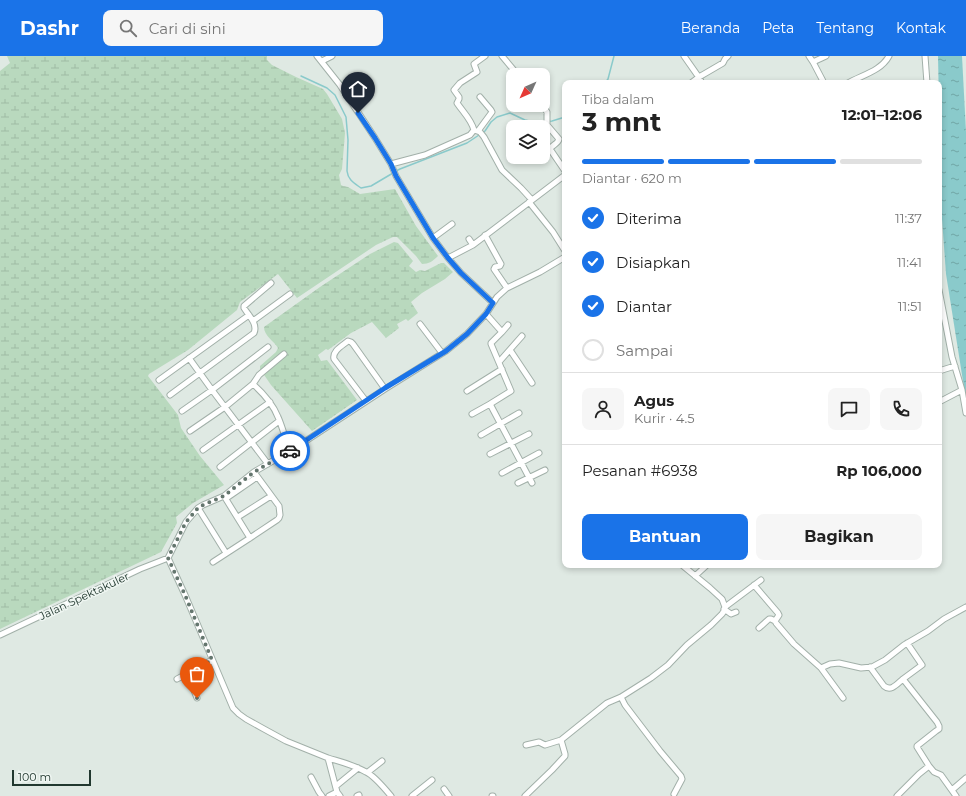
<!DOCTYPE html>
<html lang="id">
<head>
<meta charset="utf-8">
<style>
	body { margin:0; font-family:Montserrat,sans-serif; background:#f6f6f6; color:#222; height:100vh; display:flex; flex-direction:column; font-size:15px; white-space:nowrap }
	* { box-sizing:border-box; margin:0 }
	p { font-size:13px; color:#767676 }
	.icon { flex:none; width:22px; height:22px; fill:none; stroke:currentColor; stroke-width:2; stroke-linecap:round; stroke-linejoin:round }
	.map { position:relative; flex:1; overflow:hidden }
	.drawer { position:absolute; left:562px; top:24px; width:380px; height:488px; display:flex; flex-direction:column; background:#fff; border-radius:8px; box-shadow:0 2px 6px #0003 }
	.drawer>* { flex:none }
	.needle { width:26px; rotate:225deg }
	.fabs { position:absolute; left:506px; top:12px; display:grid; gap:8px }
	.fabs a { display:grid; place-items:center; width:44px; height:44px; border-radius:8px; background:#fff; box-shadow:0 2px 6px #0003; font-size:20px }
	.scale { position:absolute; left:12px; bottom:10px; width:79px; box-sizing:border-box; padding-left:4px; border:2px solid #21382f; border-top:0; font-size:11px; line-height:14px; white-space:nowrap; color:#21382f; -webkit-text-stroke:3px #eff6f2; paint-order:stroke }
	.pin { position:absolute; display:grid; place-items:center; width:34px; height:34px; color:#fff; margin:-41px -17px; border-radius:50% 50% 50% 0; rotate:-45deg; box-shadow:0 0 4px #0007 }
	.pin .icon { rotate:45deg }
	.courier { position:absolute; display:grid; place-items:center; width:40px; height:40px; margin:-20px; border:3px solid #1a73e8; border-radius:50%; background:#fff; color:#222; box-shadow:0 1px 5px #0007 }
	.headline em { font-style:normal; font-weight:700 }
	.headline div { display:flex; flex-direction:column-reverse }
	.headline { display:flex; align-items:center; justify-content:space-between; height:68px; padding:0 20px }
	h1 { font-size:26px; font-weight:700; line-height:30px }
	.bar { display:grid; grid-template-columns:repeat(4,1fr); gap:6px 4px; align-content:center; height:48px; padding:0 20px }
	.bar i { height:5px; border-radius:3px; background:#e0e0e0 }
	.bar .active { background:#1a73e8 }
	.bar p { grid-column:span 4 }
	.line { display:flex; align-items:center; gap:10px; padding:0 20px; border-top:1px solid #e0e0e0 }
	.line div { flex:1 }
	.round { display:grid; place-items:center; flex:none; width:42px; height:42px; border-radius:8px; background:#f6f6f6 }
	ol { padding:0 20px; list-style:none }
	li { display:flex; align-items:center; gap:12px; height:44px }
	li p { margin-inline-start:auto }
	li .icon { padding:4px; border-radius:50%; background:#1a73e8; color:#fff; stroke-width:4 }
	li:last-child { color:#767676 }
	li i { width:22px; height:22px; border:2px solid #e0e0e0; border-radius:50% }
	.button { display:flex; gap:8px; margin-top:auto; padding:8px 20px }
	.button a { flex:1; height:46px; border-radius:8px; background:#1a73e8; color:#fff; font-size:16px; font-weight:700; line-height:46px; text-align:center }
	.button a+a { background:#f6f6f6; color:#222 }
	header { display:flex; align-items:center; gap:24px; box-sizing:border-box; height:56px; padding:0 20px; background:#1a73e8; color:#fff }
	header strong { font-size:19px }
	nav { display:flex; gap:22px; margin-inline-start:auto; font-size:14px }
	.search { width:280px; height:36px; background:#f6f6f6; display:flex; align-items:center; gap:10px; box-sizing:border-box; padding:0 14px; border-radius:8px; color:#767676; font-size:15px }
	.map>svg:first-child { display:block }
	.wetland { fill:url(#wetland-marsh) }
	.water { fill:url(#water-ripples) }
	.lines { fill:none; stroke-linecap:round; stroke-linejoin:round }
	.stream { stroke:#8acacb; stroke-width:1.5 }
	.street-casing { stroke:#a2b0a9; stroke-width:7 }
	.street { stroke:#fff; stroke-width:5 }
	.done { stroke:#64766e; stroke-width:4; stroke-dasharray:0 7.2 }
	.route { stroke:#1a73e8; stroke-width:5 }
	.labels { text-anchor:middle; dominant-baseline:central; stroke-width:3; stroke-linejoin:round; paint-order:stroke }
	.street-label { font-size:11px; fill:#21382f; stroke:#eff6f2 }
</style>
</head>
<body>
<header>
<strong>Dashr</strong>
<div class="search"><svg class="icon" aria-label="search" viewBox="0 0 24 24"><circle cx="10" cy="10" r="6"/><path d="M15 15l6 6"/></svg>Cari di sini</div>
<nav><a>Beranda</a><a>Peta</a><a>Tentang</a><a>Kontak</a></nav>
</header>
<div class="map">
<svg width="966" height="740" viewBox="0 0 966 740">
	<defs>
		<pattern id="wetland-marsh" width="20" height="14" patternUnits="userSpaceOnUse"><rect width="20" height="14" fill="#b9d9be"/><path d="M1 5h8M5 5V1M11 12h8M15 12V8" fill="none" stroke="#9fbba4"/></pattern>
		<pattern id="water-ripples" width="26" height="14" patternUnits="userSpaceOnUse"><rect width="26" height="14" fill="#8acacb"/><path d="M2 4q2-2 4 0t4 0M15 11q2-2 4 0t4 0" fill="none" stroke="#70a5a5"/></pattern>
	</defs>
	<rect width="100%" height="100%" fill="#dfe9e3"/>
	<path class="wetland" d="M7,0H267V4L272,9L296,21L323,33L327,38L342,63L345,77L342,113L339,119L341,129L343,130L348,131L360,138L395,133L416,170L438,200C433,205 429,208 422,208L416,200L397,181H393L376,189L297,242L278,218L240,246L237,254L188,294L149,318L148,320L178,359L181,372L200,400L224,429L193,447L176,461L177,467L161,496L0,573V15L10,7Z
		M394,186L398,187L413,205L409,210L416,216L420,214L425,215L441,207H444L453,216L445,223L422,237L411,246L418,257L408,265L406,263L397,268L399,272L386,282L372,266L351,277L328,294L326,293L318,299L321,305L327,304L357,344L312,375L271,329L260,313V310L276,296L278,292C274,285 264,280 264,271L320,231L370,198Z"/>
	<path class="water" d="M938,0H962L966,76V344L946,218L941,149Z"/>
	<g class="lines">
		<path class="stream" d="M301,20L327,32L335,39L346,61L348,84L347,115C348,124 354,127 361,132L371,130L393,117
			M605,27L608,23L614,0
			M396,115L400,113L467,87L485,75L491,66L497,61L510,57L525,64L539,67L552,65L565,61"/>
		<defs>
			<path id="street" d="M317,0L340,29L375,82L391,108L396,120L433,182L448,202L461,217L493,247
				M502,0L518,19
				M684,0L698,20L702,27
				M809,0L813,6L824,27
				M925,0L927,27
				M322,5L332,0
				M813,6L826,0
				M691,27L699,21L723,7L725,3L728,0
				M848,27C862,19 881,15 889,0
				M542,49L547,56V69L559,83C558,88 552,89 550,93L565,115
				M474,74L480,76L484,81L502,114L521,132L532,144
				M478,75L492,56L491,54L480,41
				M391,108L425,99L470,79L474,74C471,63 463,56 457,47L459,43V41L454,34L460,27L477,16L474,8L485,0
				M529,146L553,176L565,195
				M485,179L501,208L500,210L495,211L494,213L507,232
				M433,182L452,168
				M469,183L473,189
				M448,202L473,189L565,119
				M939,234L952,301L962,334L966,357
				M253,265L290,238
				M420,268L442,297
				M502,276L508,269
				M510,294L532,327
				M189,302L212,334L268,408
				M499,306L522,280
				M939,315L955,310
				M159,324L249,259
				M253,328C263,337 273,348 278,361C282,370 284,379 288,388
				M467,335L502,313
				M170,339L254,277C258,268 249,260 244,252V250L271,227
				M366,345L334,303C332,295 342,290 348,285L351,286L353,288L385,333
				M939,346L962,334
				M490,348L532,427
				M182,355L212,334L268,291
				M472,358L490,348L511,335L491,288V287L502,276L486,258
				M190,375L225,351L253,328L259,319L284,298
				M481,379L519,357
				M203,394L270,346
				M490,398L529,378
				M220,411L279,365
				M502,417L539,397
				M518,427L545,414
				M224,440L250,482L277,464L279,462L280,459L279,450L254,416
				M228,441L257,421
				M198,452L226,497
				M238,461L271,440
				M213,506L250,482
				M695,520L707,509
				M754,529L778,557L779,559L775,565L776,567L794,588L821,612L830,608L839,607L861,612L872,611L885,604L904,589L928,575L944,563L966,551
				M725,551L761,524
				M724,553L731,558L736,556
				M759,572L769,563H771L775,565
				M0,579L140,513L158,506L168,502
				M907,587L922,609L903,623L937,666L939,670V673L936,675L917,690V691L929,710L934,716L941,719L956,740
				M870,611L884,630C891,636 897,628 903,623
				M821,612L843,642
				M187,617L197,642
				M177,623L212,604
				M621,641L625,649L660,695L681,720L682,723L674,738
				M526,689L539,686L545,689L561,684L607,647L621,641L651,622L668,609L687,589L711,569L722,558L724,555L725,551L722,543L710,532L682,509
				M328,702C341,706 354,709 366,716C373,719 386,734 391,740
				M368,716L382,705
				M311,721L319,736L322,740
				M336,730L358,712
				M444,733L449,740
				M952,734L966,722
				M329,740L337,736
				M340,740L337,736L328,702L286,685L264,673L246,663L239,658L233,652L185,539L168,502L186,466L198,452L203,449L224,440L254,416L298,390L385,333L446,295L467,278L486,258L497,241L507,232L540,216L565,201
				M357,740L359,739
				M412,740L432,724
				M492,740H493
				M525,740L552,714L565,700V698L561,684
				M897,740L919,718L929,710"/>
		</defs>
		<use href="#street" class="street-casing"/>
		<use href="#street" class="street"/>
	</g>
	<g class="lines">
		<path class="done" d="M197,642L187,617L212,604L185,539L168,502L186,466L198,452L203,449L224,440L254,416L290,395"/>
		<path class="route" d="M290,395L385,332L446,295L467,278L486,258L493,247L461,217L448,202L433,182L396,120L391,108L375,82L358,57"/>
	</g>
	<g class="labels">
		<g class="street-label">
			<text transform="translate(84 540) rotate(-25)">Jalan Spektakuler</text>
		</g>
	</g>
</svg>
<div class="fabs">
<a><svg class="needle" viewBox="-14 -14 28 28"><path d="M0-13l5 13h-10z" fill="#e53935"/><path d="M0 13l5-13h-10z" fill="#767676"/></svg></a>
<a><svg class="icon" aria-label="layers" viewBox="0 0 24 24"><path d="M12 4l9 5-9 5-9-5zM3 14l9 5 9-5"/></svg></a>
</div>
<div class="scale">100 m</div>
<div class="pin" style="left:197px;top:642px;background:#ea580c"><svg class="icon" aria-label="bag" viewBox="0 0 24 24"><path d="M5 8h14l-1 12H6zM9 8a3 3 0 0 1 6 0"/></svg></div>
<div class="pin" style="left:358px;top:57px;background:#1f2937"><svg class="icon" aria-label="home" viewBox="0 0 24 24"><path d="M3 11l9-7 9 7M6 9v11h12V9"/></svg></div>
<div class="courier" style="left:290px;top:395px"><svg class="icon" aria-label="car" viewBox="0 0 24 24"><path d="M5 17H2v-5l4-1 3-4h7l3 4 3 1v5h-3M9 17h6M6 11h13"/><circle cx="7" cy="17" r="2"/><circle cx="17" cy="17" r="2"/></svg></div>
<section class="drawer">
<div class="headline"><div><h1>3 mnt</h1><p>Tiba dalam</p></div><em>12:01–12:06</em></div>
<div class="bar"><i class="active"></i><i class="active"></i><i class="active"></i><i></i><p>Diantar · 620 m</p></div>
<ol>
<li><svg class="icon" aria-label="check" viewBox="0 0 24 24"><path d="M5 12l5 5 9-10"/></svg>Diterima<p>11:37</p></li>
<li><svg class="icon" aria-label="check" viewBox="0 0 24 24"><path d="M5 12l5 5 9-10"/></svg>Disiapkan<p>11:41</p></li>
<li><svg class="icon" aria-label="check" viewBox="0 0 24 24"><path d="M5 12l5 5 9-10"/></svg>Diantar<p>11:51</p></li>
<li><i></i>Sampai</li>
</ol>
<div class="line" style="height:72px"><a class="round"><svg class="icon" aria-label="person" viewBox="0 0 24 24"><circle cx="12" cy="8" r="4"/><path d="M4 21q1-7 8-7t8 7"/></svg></a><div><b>Agus</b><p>Kurir · 4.5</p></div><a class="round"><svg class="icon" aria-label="chat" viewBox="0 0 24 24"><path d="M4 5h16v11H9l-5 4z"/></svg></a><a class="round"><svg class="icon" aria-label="phone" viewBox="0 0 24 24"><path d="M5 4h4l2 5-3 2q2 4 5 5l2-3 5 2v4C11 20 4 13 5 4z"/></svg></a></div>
<div class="line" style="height:52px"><div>Pesanan #6938</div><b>Rp 106,000</b></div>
<div class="button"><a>Bantuan</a><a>Bagikan</a></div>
</section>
</div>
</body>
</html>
